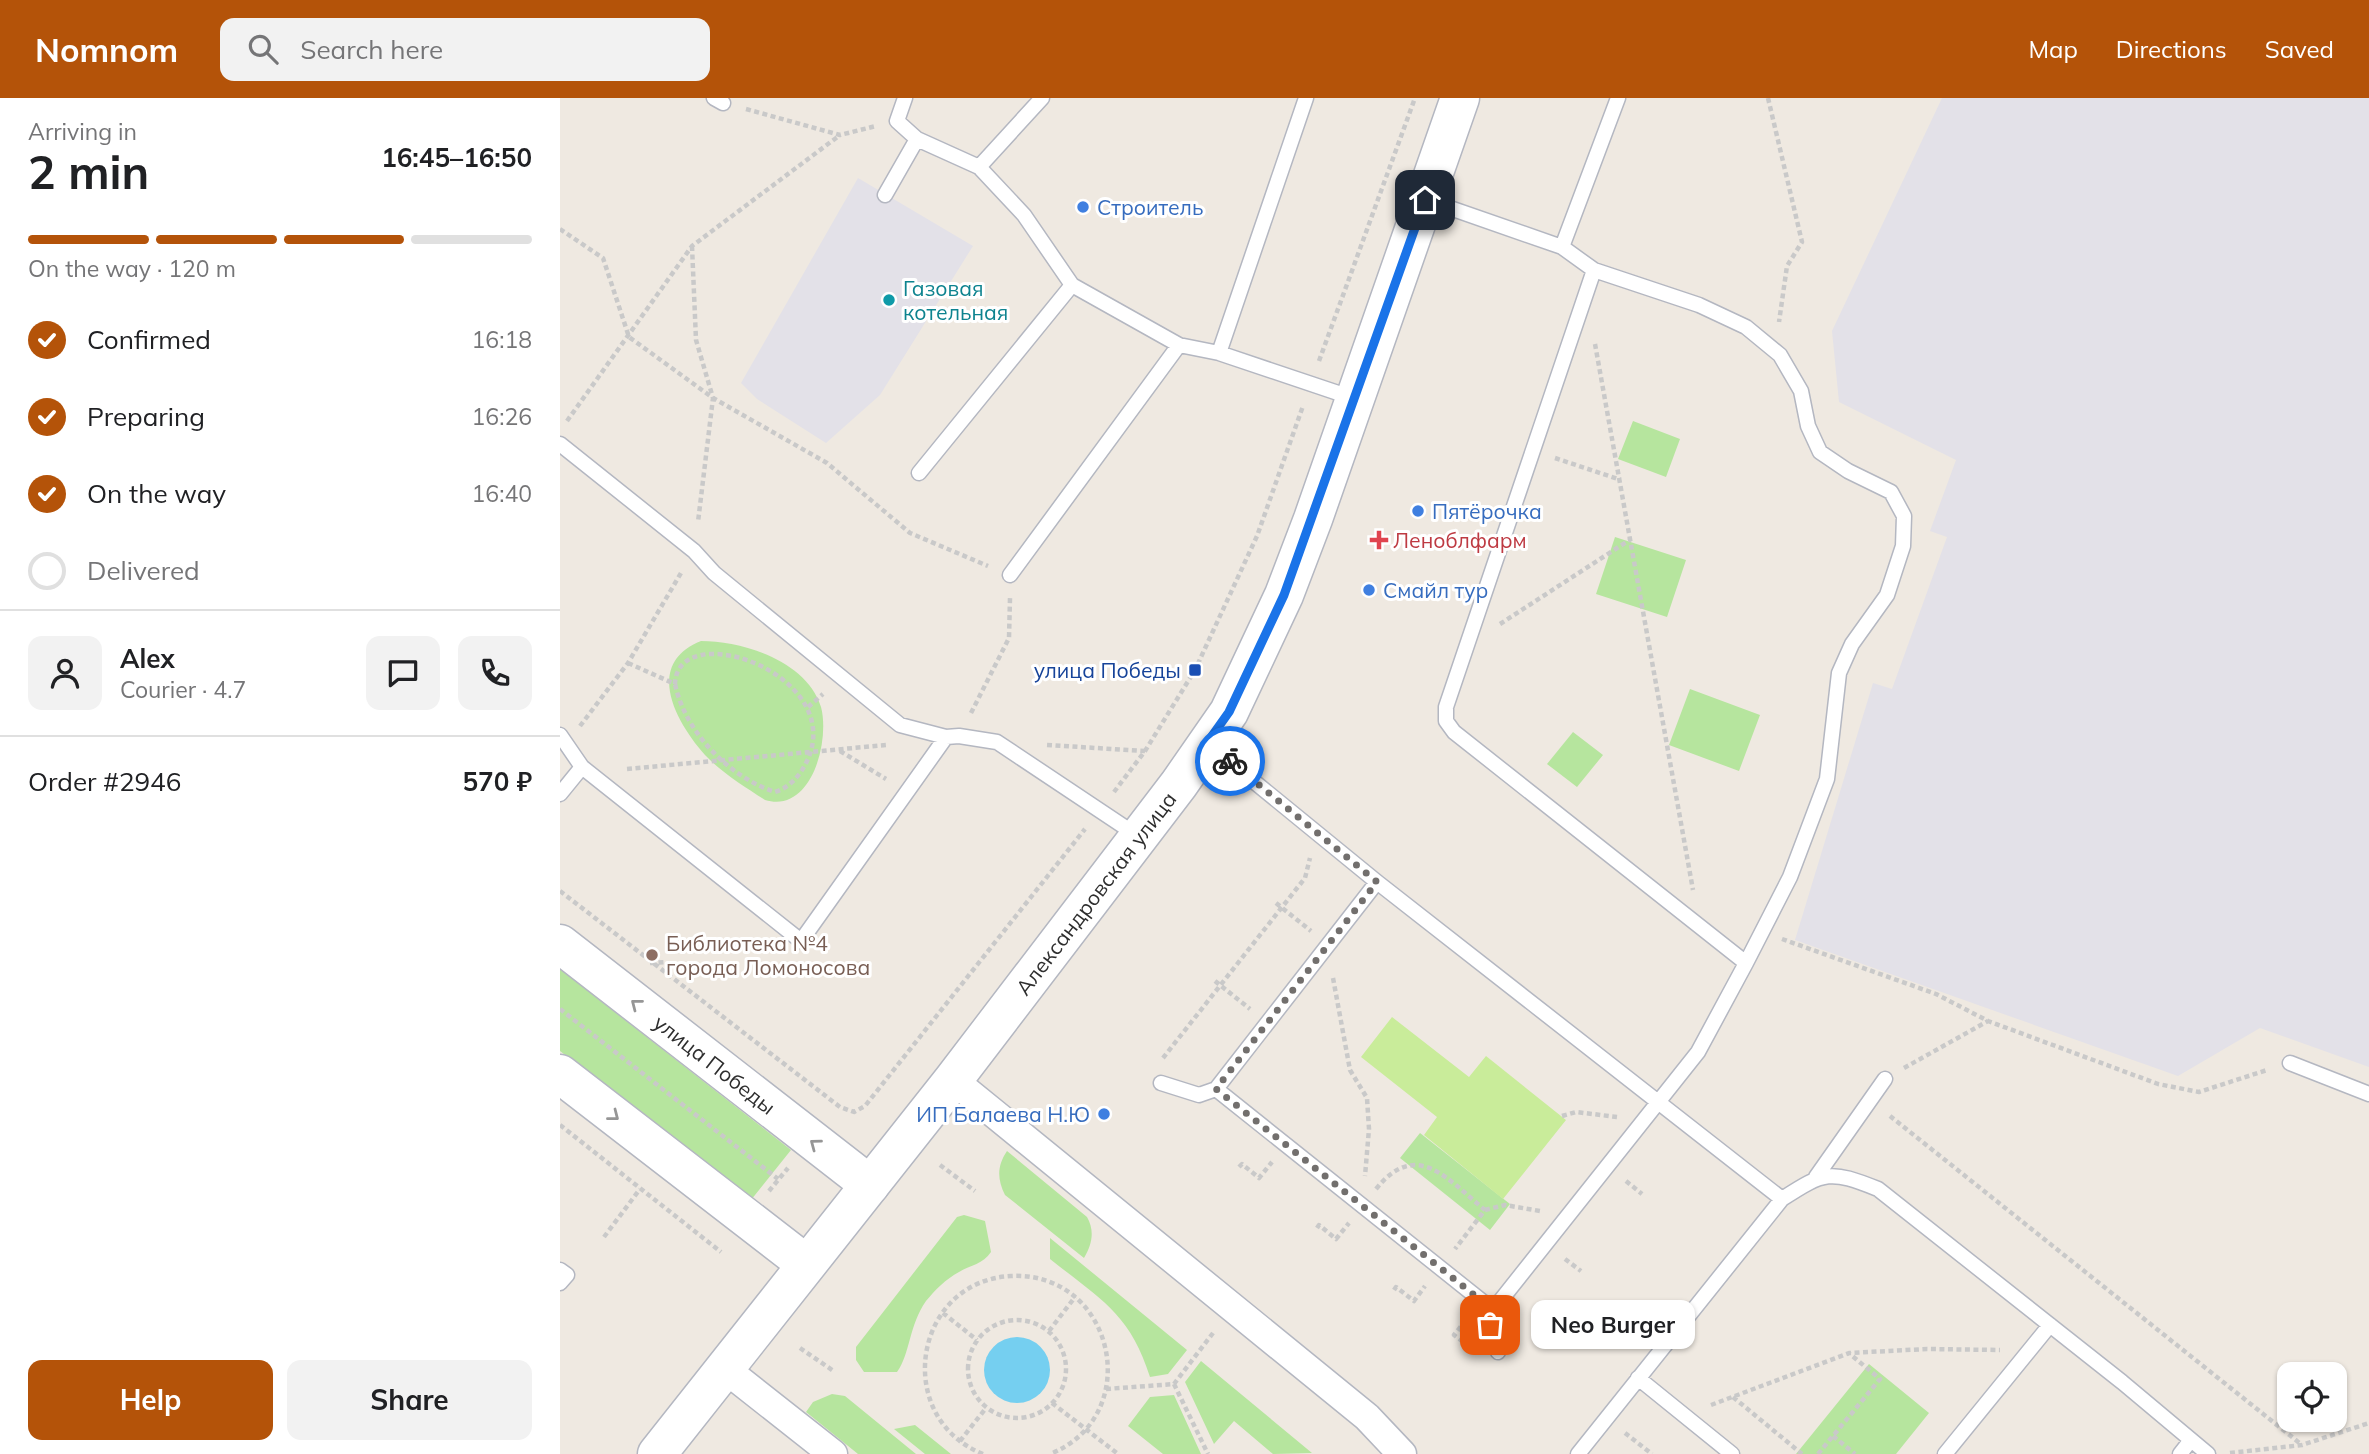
<!DOCTYPE html>
<html lang="en">
<head>
<meta charset="utf-8">
<style>
	body { margin:0; font-family:Mulish,sans-serif; background:#f2f2f2; color:#202124; height:100vh; display:flex; flex-direction:column; font-size:26px; white-space:nowrap }
	* { box-sizing:border-box; margin:0 }
	p { font-size:23px; color:#757577 }
	.icon { flex:none; width:38px; height:38px; fill:none; stroke:currentColor; stroke-width:2; stroke-linecap:round; stroke-linejoin:round }
	.map { position:relative; flex:1; overflow:hidden }
	.details { display:flex; flex-direction:column; background:#fff; width:560px }
	.details>* { flex:none }
	.buttons { position:absolute; left:1717px; top:1264px; display:grid; gap:14px }
	.buttons a { display:grid; place-items:center; width:70px; height:70px; border-radius:14px; background:#fff; box-shadow:0 2px 5px #0004; font-size:35px }
	.pin { position:absolute; display:grid; place-items:center; width:60px; height:60px; color:#fff; margin:-30px; border-radius:14px; box-shadow:0 4px 10px #0006 }
	.courier { position:absolute; display:grid; place-items:center; width:70px; height:70px; margin:-35px; border:5px solid #1a73e8; border-radius:50%; background:#fff; color:#222; box-shadow:0 2px 9px #0007 }
	.bubble { position:absolute; height:49px; border-radius:14px; background:#fff; box-shadow:0 2px 5px #0004; font-size:23px; font-weight:700; line-height:49px; text-align:center }
	.overview em { font-style:normal; font-weight:700 }
	.overview div { display:flex; flex-direction:column-reverse }
	.overview { display:flex; align-items:center; justify-content:space-between; height:119px; padding:0 28px }
	h1 { font-size:46px; font-weight:700; line-height:52px }
	.bar { display:grid; grid-template-columns:repeat(4,1fr); gap:10px 7px; align-content:center; height:84px; padding:0 28px }
	.bar i { height:9px; border-radius:5px; background:#e0e0e0 }
	.bar .active { background:#b45309 }
	.bar p { grid-column:span 4 }
	.line { display:flex; align-items:center; gap:18px; padding:0 28px; border-top:2px solid #e0e0e0 }
	.line div { flex:1 }
	.round { display:grid; place-items:center; flex:none; width:74px; height:74px; border-radius:14px; background:#f2f2f2 }
	ol { padding:0 28px; list-style:none }
	li { display:flex; align-items:center; gap:21px; height:77px }
	li p { margin-inline-start:auto }
	li .icon { padding:7px; border-radius:50%; background:#b45309; color:#fff; stroke-width:4 }
	li:last-child { color:#757577 }
	li i { width:38px; height:38px; border:4px solid #e0e0e0; border-radius:50% }
	.button { display:flex; gap:14px; margin-top:auto; padding:14px 28px }
	.button a { flex:1; height:80px; border-radius:14px; background:#b45309; color:#fff; font-size:28px; font-weight:700; line-height:80px; text-align:center }
	.button a+a { background:#f2f2f2; color:#202124 }
	header { display:flex; align-items:center; gap:42px; box-sizing:border-box; height:98px; padding:0 35px; background:#b45309; color:#fff }
	header strong { font-size:33px }
	nav { display:flex; gap:38px; margin-inline-start:auto; font-size:24px }
	.search { width:490px; height:63px; background:#f2f2f2; display:flex; align-items:center; gap:18px; box-sizing:border-box; padding:0 24px; border-radius:14px; color:#757577; font-size:26px }
	main { display:flex; flex:1; min-height:0 }
	.map>svg:first-child { display:block }
	.industrial { fill:#e3e1e8 }
	.green { fill:#b6e59e }
	.pitch { fill:#c9ec9a }
	.water { fill:#75cff0 }
	.lines { fill:none; stroke-linecap:round; stroke-linejoin:round }
	.lane-casing { stroke:#b4b7c1; stroke-width:17 }
	.street-casing { stroke:#b4b7c1; stroke-width:31 }
	.secondary-casing { stroke:#b4b7c1; stroke-width:41 }
	.path { stroke:#c9c9c9; stroke-width:4.5; stroke-dasharray:5 3.5; stroke-linecap:butt }
	.lane { stroke:#fff; stroke-width:14 }
	.street { stroke:#fff; stroke-width:28 }
	.secondary { stroke:#fff; stroke-width:38 }
	.oneway { stroke:#969696 }
	.done { stroke:#726f6d; stroke-width:7; stroke-dasharray:0 12.6 }
	.route { stroke:#1a73e8; stroke-width:9 }
	.shop-dot { fill:#3f7fe0; stroke:#fff; stroke-width:2.5 }
	.culture-dot { fill:#0f9aa8; stroke:#fff; stroke-width:2.5 }
	.health-dot { fill:#e0444e; stroke:#fff; stroke-width:2.5 }
	.transit-dot { fill:#1a4fb4; stroke:#fff; stroke-width:2.5 }
	.education-dot { fill:#8d6e63; stroke:#fff; stroke-width:2.5 }
	.labels { text-anchor:middle; dominant-baseline:central; stroke-width:6; stroke-linejoin:round; paint-order:stroke }
	.shop-label { font-size:21px; fill:#366cbe; stroke:#fff; text-anchor:start }
	.culture-label { font-size:21px; fill:#0d838f; stroke:#fff; text-anchor:start }
	.health-label { font-size:21px; fill:#be3a42; stroke:#fff; text-anchor:start }
	.transit-label { font-size:21px; fill:#164399; stroke:#fff; text-anchor:end }
	.street-label { font-size:21px; fill:#2e2e2e; stroke:#fff }
	.education-label { font-size:21px; fill:#785e54; stroke:#fff; text-anchor:start }
</style>
</head>
<body>
<header>
<strong>Nomnom</strong>
<div class="search"><svg class="icon" aria-label="search" viewBox="0 0 24 24"><circle cx="10" cy="10" r="6"/><path d="M15 15l6 6"/></svg>Search here</div>
<nav><a>Map</a><a>Directions</a><a>Saved</a></nav>
</header>
<main>
<section class="details">
<div class="overview"><div><h1>2 min</h1><p>Arriving in</p></div><em>16:45–16:50</em></div>
<div class="bar"><i class="active"></i><i class="active"></i><i class="active"></i><i></i><p>On the way · 120 m</p></div>
<ol>
<li><svg class="icon" aria-label="check" viewBox="0 0 24 24"><path d="M5 12l5 5 9-10"/></svg>Confirmed<p>16:18</p></li>
<li><svg class="icon" aria-label="check" viewBox="0 0 24 24"><path d="M5 12l5 5 9-10"/></svg>Preparing<p>16:26</p></li>
<li><svg class="icon" aria-label="check" viewBox="0 0 24 24"><path d="M5 12l5 5 9-10"/></svg>On the way<p>16:40</p></li>
<li><i></i>Delivered</li>
</ol>
<div class="line" style="height:126px"><a class="round"><svg class="icon" aria-label="person" viewBox="0 0 24 24"><circle cx="12" cy="8" r="4"/><path d="M4 21q1-7 8-7t8 7"/></svg></a><div><b>Alex</b><p>Courier · 4.7</p></div><a class="round"><svg class="icon" aria-label="chat" viewBox="0 0 24 24"><path d="M4 5h16v11H9l-5 4z"/></svg></a><a class="round"><svg class="icon" aria-label="phone" viewBox="0 0 24 24"><path d="M5 4h4l2 5-3 2q2 4 5 5l2-3 5 2v4C11 20 4 13 5 4z"/></svg></a></div>
<div class="line" style="height:91px"><div>Order #2946</div><b>570 ₽</b></div>
<div class="button"><a>Help</a><a>Share</a></div>
</section>
<div class="map">
<svg width="1809" height="1356" viewBox="0 0 1809 1356">
	<rect width="100%" height="100%" fill="#efe9e1"/>
	<path class="industrial" d="M1382,0H1809V969L1700,930L1618,978L1235,842L1313,585L1332,591L1387,439L1370,433L1396,362L1279,304L1272,233Z
		M298,80L413,148L320,297L266,345L197,301L181,285Z"/>
	<path class="green" d="M1073,323L1120,341L1106,379L1058,361Z
		M1055,439L1126,462L1107,519L1036,496Z
		M141,543C183,543 247,563 261,609C270,642 252,716 205,702C185,689 162,675 145,657C115,623 84,566 141,543Z
		M1130,591L1200,617L1179,673L1109,647Z
		M1013,634L1043,657L1017,689L987,666Z
		M0,871L231,1052L191,1102L0,953Z
		M860,1035L950,1106L930,1132L840,1060Z
		M447,1053L527,1119C535,1133 532,1147 524,1160L445,1097C437,1081 437,1068 447,1053Z
		M404,1117L425,1123L431,1154C423,1166 411,1167 399,1174C386,1181 375,1192 366,1203C349,1227 350,1256 337,1274H304L296,1262V1249L397,1119Z
		M490,1140L627,1252L608,1276L590,1279C570,1215 540,1201 490,1161Z
		M641,1263L752,1355L713,1356L674,1323L654,1346L625,1284Z
		M1309,1266L1369,1315L1336,1356H1236Z
		M272,1296L285,1298L356,1356H298L246,1314L253,1304Z
		M614,1297L641,1356H603L568,1328L590,1299Z
		M355,1327L391,1356H365L334,1331Z"/>
	<path class="pitch" d="M832,919L909,979L926,958L1006,1022L943,1101L864,1037L877,1019L801,959Z"/>
	<path class="water" d="M424 1272a33 33 0 1 1 66 0a33 33 0 1 1-66 0Z"/>
	<g class="lines">
		<defs>
			<path id="lane" d="M154,0L163,5
				M345,0L337,23L357,41L419,69L464,117L512,187L619,247L659,255L793,300
				M419,69L482,0
				M325,97L357,41
				M867,102L1002,149L1034,172L1139,207L1186,229L1220,257L1241,293L1248,328L1260,354L1288,373L1331,394L1344,418L1343,448L1327,497L1292,546L1279,575L1267,681L1230,779L1186,865L1138,954L933,1212L930,1227L938,1254
				M1002,149L1058,0
				M1034,172L886,609V623L894,634L1186,865
				M659,255L746,0
				M0,346L134,453L154,475L340,627L386,639L399,638L437,644L578,738
				M359,375L512,187
				M450,477L619,247
				M0,637L22,669L241,843L386,639
				M648,646L817,784L1222,1101
				M0,696L22,669
				M1730,965L1809,996
				M601,985L639,997L656,991L817,784
				M656,991L933,1212
				M1256,1079L1325,981
				M0,1172L7,1177L0,1185
				M1078,1280L1172,1356
				M1018,1356L1222,1101C1265,1073 1270,1072 1318,1091L1562,1284L1648,1356
				M1385,1356L1490,1227
				M1620,1356L1631,1342"/>
			<path id="street" d="M393,982L807,1319L842,1356
				M164,1270L273,1356"/>
			<g id="secondary">
				<path id="s1" d="M0,846L310,1087"/>
				<path d="M0,976L246,1166"/>
				<path id="s2" d="M97,1356L393,982L619,686L669,614L724,497L753,421L900,0"/>
			</g>
		</defs>
		<use href="#lane" class="lane-casing"/>
		<use href="#street" class="street-casing"/>
		<use href="#secondary" class="secondary-casing"/>
		<path class="path" d="M1208,0L1242,144L1227,168L1219,224
			M186,11L280,37L316,28
			M0,131L43,160L69,239L153,300L267,365L350,435L428,468
			M132,148L136,242L153,300L138,424
			M1035,246L1133,792
			M759,263L855,0
			M7,323L132,148L280,37
			M995,360L1061,382
			M940,526L1071,441
			M68,565L115,586C117,518 285,575 248,661C241,676 231,689 215,694C169,679 125,634 115,586
			M248,609L263,596
			M411,615L449,540L450,500
			M20,628L68,565L121,475
			M487,647L585,653
			M280,653L326,681
			M67,671L326,647
			M554,694L585,653L635,572L697,438L743,308
			M0,793L280,1009L294,1014L305,1008L525,731
			M716,805L751,833
			M1222,841L1376,896L1428,923L1598,986L1639,994L1707,972
			M90,865L106,864
			M773,880L790,972L807,1000L809,1031L805,1078
			M655,883L690,911
			M0,911L218,1081
			M603,960L745,780L750,760
			M1344,970L1428,923
			M1002,1018L1016,1014L1057,1019
			M1330,1018L1742,1347
			M0,1027L161,1154
			M380,1067L415,1093
			M679,1069L682,1066L699,1080L712,1064
			M1066,1083L1082,1096
			M816,1091C857,1040 888,1082 925,1112L895,1151
			M209,1093L228,1070
			M925,1112L945,1107L980,1113
			M757,1130L759,1127L776,1141L789,1125
			M44,1139L80,1091
			M1005,1161L1021,1173
			M834,1192L836,1189L854,1203L865,1188
			M383,1215L417,1242
			M408 1271a49 49 0 1 1 98 0a49 49 0 1 1-98 0Z
			M906,1222L894,1237L911,1250
			M489,1233L515,1199
			M240,1250L275,1274
			M614,1286L648,1356
			M546,1291L614,1286L653,1235
			M1173,1299L1242,1356
			M492,1305L558,1356
			M1151,1307L1289,1255L1367,1251L1440,1252
			M1065,1335L1092,1356
			M1273,1338L1295,1356
			M400,1343L426,1310
			M1670,1355L1742,1347L1809,1325
			M423,1356C332,1320 353,1183 451,1178C555,1173 586,1318 490,1356
			M1258,1356L1320,1281L1290,1256"/>
		<use href="#lane" class="lane"/>
		<use href="#street" class="street"/>
		<use href="#secondary" class="secondary"/>
	</g>
	<defs><path id="oneway-chevron" d="M-2-3.5L2.5 0L-2 3.5" fill="none" stroke-width="1.6" stroke-linecap="round" stroke-linejoin="round" transform="scale(1.75)"/></defs>
	<g class="oneway">
		<use href="#oneway-chevron" transform="translate(76 906) rotate(-142)"/>
		<use href="#oneway-chevron" transform="translate(54 1018) rotate(38)"/>
		<use href="#oneway-chevron" transform="translate(255 1046) rotate(-143)"/>
	</g>
	<g class="lines">
		<path class="done" d="M670,663L817,784L656,991L933,1212L930,1227"/>
		<path class="route" d="M670,663L647,645L669,614L724,497L865,102"/>
	</g>
	<g class="shop-dot">
		<circle cx="523" cy="109" r="7"/>
		<circle cx="858" cy="413" r="7"/>
		<circle cx="809" cy="492" r="7"/>
		<circle cx="544" cy="1016" r="7"/>
	</g>
	<circle class="culture-dot" cx="329" cy="202" r="7"/>
	<path class="health-dot" d="M815.5 431.5h7v7h7v7h-7v7h-7v-7h-7v-7h7z"/>
	<rect class="transit-dot" x="628" y="565" width="14" height="14" rx="3.5"/>
	<circle class="education-dot" cx="92" cy="857" r="7"/>
	<g class="labels">
		<g class="shop-label">
			<text x="537" y="109">Строитель</text>
			<text x="872" y="413">Пятёрочка</text>
			<text x="823" y="492">Смайл тур</text>
			<text x="530" y="1016" text-anchor="end">ИП Балаева Н.Ю</text>
		</g>
		<g class="culture-label">
			<text x="343" y="190">Газовая<tspan x="343" dy="24">котельная</tspan></text>
		</g>
		<g class="health-label">
			<text x="833" y="442">Леноблфарм</text>
		</g>
		<g class="transit-label">
			<text x="621" y="572">улица Победы</text>
		</g>
		<g class="street-label">
			<text stroke="none"><textPath href="#s2" startOffset="712">Александровская улица</textPath></text>
			<text stroke="none"><textPath href="#s1" startOffset="196">улица Победы</textPath></text>
		</g>
		<g class="education-label">
			<text x="106" y="845">Библиотека №4<tspan x="106" dy="24">города Ломоносова</tspan></text>
		</g>
	</g>
</svg>
<div class="buttons">
<a><svg class="icon" aria-label="locate" viewBox="0 0 24 24"><circle cx="12" cy="12" r="6"/><path d="M12 2v4M12 18v4M2 12h4M18 12h4"/></svg></a>
</div>
<div class="pin" style="left:930px;top:1227px;background:#ea580c"><svg class="icon" aria-label="bag" viewBox="0 0 24 24"><path d="M5 8h14l-1 12H6zM9 8a3 3 0 0 1 6 0"/></svg></div>
<div class="pin" style="left:865px;top:102px;background:#1f2937"><svg class="icon" aria-label="home" viewBox="0 0 24 24"><path d="M3 11l9-7 9 7M6 9v11h12V9"/></svg></div>
<div class="courier" style="left:670px;top:663px"><svg class="icon" aria-label="bike" viewBox="0 0 24 24"><circle cx="6" cy="16" r="4"/><circle cx="18" cy="16" r="4"/><path d="M6 16l4-8h5l3 8M10 8l3 8H6M13 5h3"/></svg></div>
<div class="bubble" style="left:971px;top:1202px;width:164px">Neo Burger</div>
</div>
</main>
</body>
</html>
